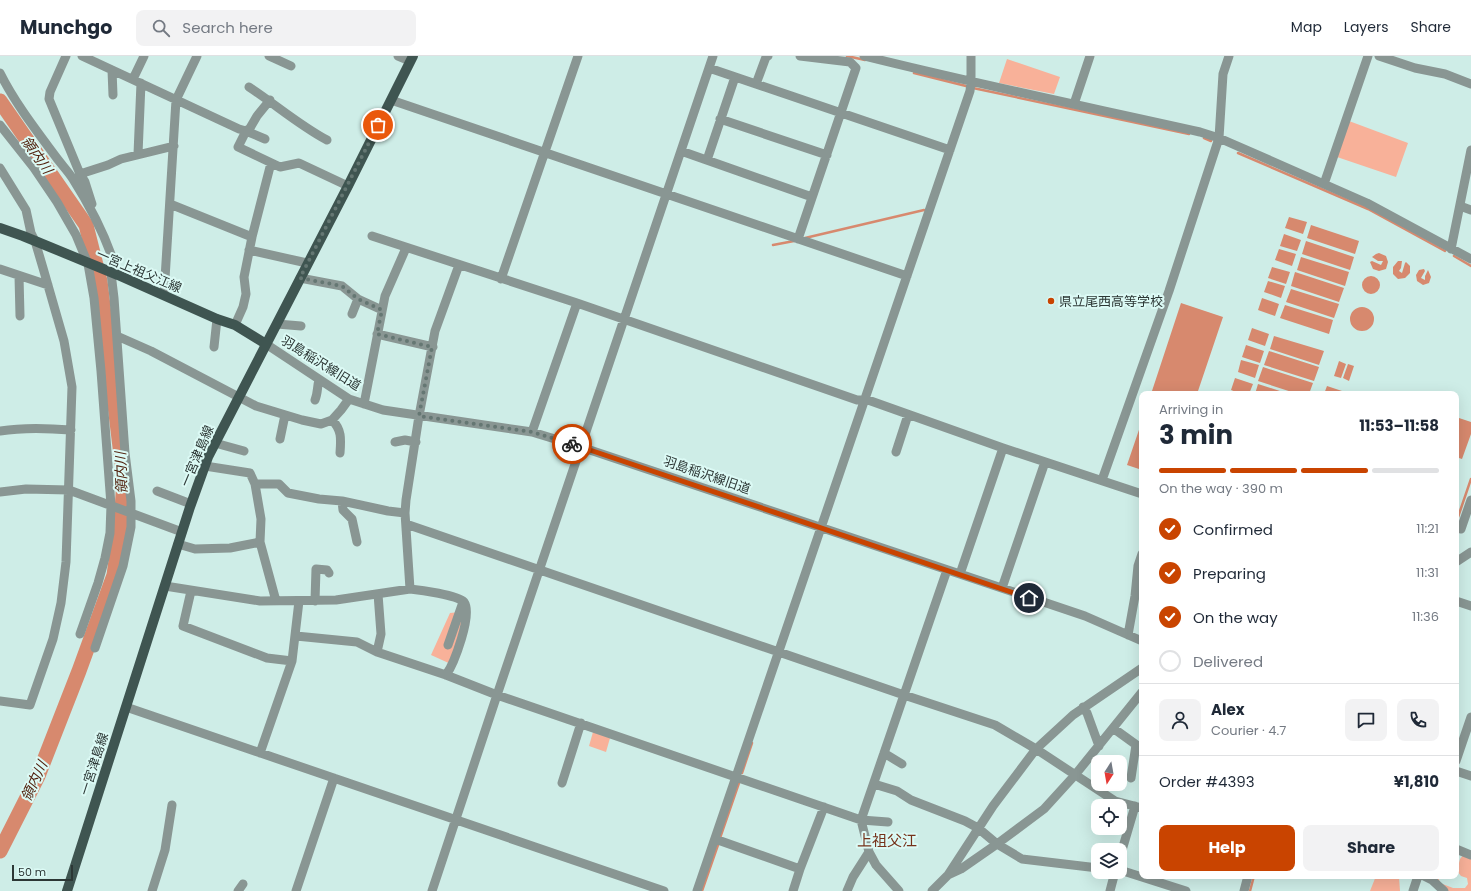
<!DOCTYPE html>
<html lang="en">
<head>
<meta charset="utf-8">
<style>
	body { margin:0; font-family:Poppins,"Noto Sans JP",sans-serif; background:#f2f2f3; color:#1f2937; height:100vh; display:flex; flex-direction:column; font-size:15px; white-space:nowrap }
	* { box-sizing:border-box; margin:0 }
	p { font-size:13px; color:#747a83 }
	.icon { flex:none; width:22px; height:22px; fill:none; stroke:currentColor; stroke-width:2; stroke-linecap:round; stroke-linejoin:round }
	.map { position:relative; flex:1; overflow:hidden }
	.side { position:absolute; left:1139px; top:335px; width:320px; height:488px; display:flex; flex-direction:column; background:#fff; border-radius:8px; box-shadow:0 4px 16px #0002 }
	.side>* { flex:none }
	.needle { width:26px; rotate:191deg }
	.buttons { position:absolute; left:1091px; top:699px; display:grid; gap:8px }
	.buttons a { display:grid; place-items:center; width:36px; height:36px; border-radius:8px; background:#fff; box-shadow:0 4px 16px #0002; font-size:20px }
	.scale { position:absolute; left:12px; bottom:10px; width:61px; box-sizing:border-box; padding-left:4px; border:2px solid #2c3735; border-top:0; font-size:11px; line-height:14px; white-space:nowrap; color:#2c3735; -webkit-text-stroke:3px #dcfaf5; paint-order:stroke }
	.pin { position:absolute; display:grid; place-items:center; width:34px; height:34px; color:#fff; margin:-17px; border:2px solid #fff; border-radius:50%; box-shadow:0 1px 4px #0007 }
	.courier { position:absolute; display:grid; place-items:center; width:40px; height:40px; margin:-20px; border:3px solid #c94400; border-radius:50%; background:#fff; color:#222; box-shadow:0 1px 5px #0007 }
	.head em { font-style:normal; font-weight:700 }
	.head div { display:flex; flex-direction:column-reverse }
	.head { display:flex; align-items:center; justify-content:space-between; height:68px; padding:0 20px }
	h1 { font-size:26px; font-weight:700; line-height:30px }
	.bar { display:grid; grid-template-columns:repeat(4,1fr); gap:6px 4px; align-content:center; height:48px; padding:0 20px }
	.bar i { height:5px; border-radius:3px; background:#e0e1e3 }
	.bar .on { background:#c94400 }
	.bar p { grid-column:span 4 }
	.line { display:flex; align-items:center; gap:10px; padding:0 20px; border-top:1px solid #e0e1e3 }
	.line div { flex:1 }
	.round { display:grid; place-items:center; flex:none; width:42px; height:42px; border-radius:8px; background:#f2f2f3 }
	ol { padding:0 20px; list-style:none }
	li { display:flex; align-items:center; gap:12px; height:44px }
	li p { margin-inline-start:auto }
	li .icon { padding:4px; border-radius:50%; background:#c94400; color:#fff; stroke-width:4 }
	li:last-child { color:#747a83 }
	li i { width:22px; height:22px; border:2px solid #e0e1e3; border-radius:50% }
	.button { display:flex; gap:8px; margin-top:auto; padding:8px 20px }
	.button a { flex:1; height:46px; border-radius:8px; background:#c94400; color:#fff; font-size:16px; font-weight:700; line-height:46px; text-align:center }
	.button a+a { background:#f2f2f3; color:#1f2937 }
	header { display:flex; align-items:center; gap:24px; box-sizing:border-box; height:56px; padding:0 20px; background:#fff; border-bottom:1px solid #e0e1e3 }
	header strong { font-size:19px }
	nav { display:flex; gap:22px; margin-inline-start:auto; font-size:14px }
	.search { width:280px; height:36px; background:#f2f2f3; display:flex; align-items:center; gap:10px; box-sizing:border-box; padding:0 14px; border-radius:8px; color:#747a83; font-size:15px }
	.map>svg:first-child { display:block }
	.green { fill:#f8b199 }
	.water { fill:#d7896e }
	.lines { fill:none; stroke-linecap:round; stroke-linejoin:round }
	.stream { stroke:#d7896e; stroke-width:2.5 }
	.river { stroke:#d7896e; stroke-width:15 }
	.minor { stroke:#899693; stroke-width:9 }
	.major { stroke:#3f5551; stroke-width:10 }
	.done { stroke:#657773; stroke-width:4; stroke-dasharray:0 7.2 }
	.route { stroke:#c94400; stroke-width:5 }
	.poi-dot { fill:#c94400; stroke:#dcfaf5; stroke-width:1.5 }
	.labels { text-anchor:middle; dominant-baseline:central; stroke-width:4; stroke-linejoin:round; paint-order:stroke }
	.street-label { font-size:13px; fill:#2c3735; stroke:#dcfaf5 }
	.poi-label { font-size:13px; fill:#2c3735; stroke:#dcfaf5; text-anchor:start }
	.water-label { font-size:14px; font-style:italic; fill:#51200d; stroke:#dcfaf5 }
	.quarter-label { font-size:15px; fill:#75321a; stroke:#dcfaf5 }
</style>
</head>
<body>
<header>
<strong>Munchgo</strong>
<div class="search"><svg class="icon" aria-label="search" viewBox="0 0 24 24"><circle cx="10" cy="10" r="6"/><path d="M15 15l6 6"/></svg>Search here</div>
<nav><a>Map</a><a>Layers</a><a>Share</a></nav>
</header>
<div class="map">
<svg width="1471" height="835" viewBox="0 0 1471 835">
	<rect width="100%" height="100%" fill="#ceede7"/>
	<path class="green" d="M1007,3L1060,21L1054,38L999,27Z
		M1349,65L1408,87L1396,121L1337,101Z
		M460,556L464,567L453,609L431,599L450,557Z
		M593,676L610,682L606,696L589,690Z
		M1464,798L1471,801V835H1440L1434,827L1435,820H1438L1440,827L1453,832H1465L1468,828L1467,822L1461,820L1457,815L1460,803Z
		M1376,820H1397L1399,821L1400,835H1370Z"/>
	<path class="water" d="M1289,161L1307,166L1303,178L1285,172Z
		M1311,169L1359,185L1355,198L1307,182Z
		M1284,178L1301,184L1297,195L1280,190Z
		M1306,185L1354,201L1350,214L1302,198Z
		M1279,193L1296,198L1292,210L1275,204Z
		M1379,197L1386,200L1388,206L1386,213L1379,215L1373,213L1370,206L1372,205L1381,209L1383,205H1378L1372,201L1376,198Z
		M1301,201L1349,216L1345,230L1297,214Z
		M1398,205H1402L1401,212L1399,215L1402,217L1405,207L1406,206L1410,210V217L1405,222L1398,223L1393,218V211Z
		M1272,211L1290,216L1286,228L1268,222Z
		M1424,213L1425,215L1421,222L1425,224V220L1428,214L1431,221L1429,227L1423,229L1417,225L1416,219L1419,214Z
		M1295,216L1344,232L1339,246L1291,230Z
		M1362 229a9 9 0 1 1 18 0a9 9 0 1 1-18 0Z
		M1268,225L1285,230L1281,242L1264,236Z
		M1291,233L1339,248L1334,262L1286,246Z
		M1262,242L1279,248L1275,260L1258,254Z
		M1181,247L1223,261L1197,338H1151Z
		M1285,249L1333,264L1329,278L1280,262Z
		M1350 263a12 12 0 1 1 24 0a12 12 0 1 1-24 0Z
		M1252,272L1269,278L1265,290L1248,284Z
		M1274,280L1324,295L1319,309L1270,293Z
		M1246,289L1264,295L1260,307L1242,301Z
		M1269,295L1319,311L1314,325L1264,309Z
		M1241,304L1259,309L1255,322L1238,316Z
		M1339,305L1346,308L1341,322L1334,320Z
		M1348,308L1354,310L1349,325L1343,322Z
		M1263,311L1313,327L1309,338H1298L1258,325Z
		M1235,322L1253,328L1249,338H1241L1231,334Z
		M1258,328L1289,338H1255Z
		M1327,330L1351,338H1324Z
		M1456,361L1471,366V378L1462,403L1456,401Z
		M1142,365V414L1127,409Z"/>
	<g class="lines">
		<path class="stream" d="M847,0L865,4
			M914,17L966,30
			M973,32L1189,78
			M1204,82L1211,85
			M1238,97L1368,153L1445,195
			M805,182L924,154
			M773,189L794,185
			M1454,200L1471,210
			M1458,461L1471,423
			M742,717L752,687
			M720,782L740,724
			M702,835L719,786
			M1250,835L1254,820"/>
		<path class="river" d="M0,45L86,169L100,225L124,424L121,469L114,519L79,615L38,720L0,795"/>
		<path class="minor" d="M66,0L50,36L49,43L80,118L85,126L92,148
			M82,0L239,73L246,75L238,91L280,111L299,107L348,130
			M269,0L291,10
			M398,0L410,5
			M864,0C976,28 1088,51 1200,76L1219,82L1367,147L1471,203
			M1379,0L1415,12L1445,18L1471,28
			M709,12L950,94
			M112,14L113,39
			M0,17C15,47 36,74 56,101C61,108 68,115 73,123C92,153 108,185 118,219
			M133,23L144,0
			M756,28L766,1L768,0
			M249,31C275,48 299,69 327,84
			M391,44L907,220
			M1074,48L1090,0
			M720,63L827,99
			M0,69L34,112L57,146L76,179L88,208L94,242L101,315L111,449L110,477L105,502L98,527L80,578
			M265,83L246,75L250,72L257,60L270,44
			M681,95L812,141
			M138,98L141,27
			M707,104L735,21
			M0,112L26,154L31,177L35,185L43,212L64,285L72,331L66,506L61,547L53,583L30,649L0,645
			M80,118L108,109L121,103L174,90
			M1324,128L1368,0
			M170,148L252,181
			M1460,150L1471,154
			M372,180L577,247L857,344H868L1003,392L1142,438
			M798,183L856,12L850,6L800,0
			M1451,193L1471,94
			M249,194L307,207
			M0,213L48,229
			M19,220L20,260
			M300,222L342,230L358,243L382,254
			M501,223L578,0
			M164,239L176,44L197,0
			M352,258L358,243
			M277,268L301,270
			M235,269L243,251L246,238L244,221L252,181L271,107
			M377,278L433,291
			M117,280L151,295L256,350L302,364L321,368L332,364L341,354L349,343
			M266,288L349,343L383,354L532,376L581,391L1085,560L1142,585
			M214,291L217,263
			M315,344C318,337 317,331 319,324
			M364,348L385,240L406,192
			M332,364C342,374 341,383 340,397
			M0,375C24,371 47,372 71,374
			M532,376L577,247
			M280,383L285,359
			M395,386L405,384L416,386
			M215,387L244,395
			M896,396L908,359
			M205,410L250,417L255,428L261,463L260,486L276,545
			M1102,424L1169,235L1219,82L1223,18L1229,0
			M255,428H279L288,437L319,443L342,445L388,455L405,457
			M157,435L191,448
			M0,436L26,433L69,434L182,476
			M342,445L343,454L352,463L357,486
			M406,468L904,639L995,669L1036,693L1115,745L1142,752
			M1456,471L1461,473L1471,444
			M178,488L195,493L230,492L260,486
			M1456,506L1471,496
			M960,518L1003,392
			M165,530L260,545L336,544L410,533C421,534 457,539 464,546C473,558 454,608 446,619
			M1002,532L1045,406
			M410,533L405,457L406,444L419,360L435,275L459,209
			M191,535L183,570L267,602L292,605
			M315,545L316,513L327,514L329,517
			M1456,545L1471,550
			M1128,579L1135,540L1138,510L1142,498
			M296,580L357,586L377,596L446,619L497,639L861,764L888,766
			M448,589L463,546
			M95,592L123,510L131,471V445L125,397L114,242L111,217
			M377,596L381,578L378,538
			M126,651L664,835
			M1083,651L1087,657L1099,690
			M1113,672L1142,693
			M260,697L292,605L299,545
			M884,697L902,708
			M1456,705L1471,661
			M1456,715L1471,720
			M1131,722L1136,689
			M562,727L581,667
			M874,728L897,735L911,744L965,765L978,772L997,788L1022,803L1098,812
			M715,783L800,813
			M1456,793L1471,799
			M1120,801L1135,750
			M1120,814L1186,835
			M948,819L961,813L997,788L1044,753L1075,719L1142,636
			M1424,820L1432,824L1444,835
			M152,835L165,794L172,749
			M238,835L243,828
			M296,835L334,722
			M432,835L497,639L713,0
			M697,835L970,35L971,26V0
			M793,835L800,813L824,751
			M847,835L853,821L869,796
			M899,835L876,809L869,796L861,764L947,514
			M932,835L948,819L993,750L1036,693L1073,659L1142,612
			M1110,835L1115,816
			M1244,835L1248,820
			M1413,835L1418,820"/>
		<path class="major" d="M0,172L23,180L118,219L217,263L235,269L266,288
			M67,835L190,451L208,401L348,130L413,0"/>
	</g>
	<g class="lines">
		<path class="done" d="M378,69L300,222L342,230L358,243L382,254L377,278L432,291L419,360L532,376L572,388"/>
		<path class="route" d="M572,388L1029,542"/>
	</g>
	<circle class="poi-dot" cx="1051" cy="245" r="4"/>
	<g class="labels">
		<g class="street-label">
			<text transform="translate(139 215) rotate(23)">一宮上祖父江線</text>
			<text transform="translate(321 307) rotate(32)">羽島稲沢線旧道</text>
			<text transform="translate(197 400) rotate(-67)">一宮津島線</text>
			<text transform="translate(707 419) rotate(19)">羽島稲沢線旧道</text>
			<text transform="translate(94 708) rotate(-72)">一宮津島線</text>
		</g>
		<g class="poi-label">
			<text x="1059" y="245">県立尾西高等学校</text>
		</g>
		<g class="water-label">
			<text transform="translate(37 99) rotate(55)">領内川</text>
			<text transform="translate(121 417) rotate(-92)">領内川</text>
			<text transform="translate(34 725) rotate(-65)">領内川</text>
		</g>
		<g class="quarter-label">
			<text x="887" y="784">上祖父江</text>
		</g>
	</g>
</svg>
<div class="buttons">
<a><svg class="needle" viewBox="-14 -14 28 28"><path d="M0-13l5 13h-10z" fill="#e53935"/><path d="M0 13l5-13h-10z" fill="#747a83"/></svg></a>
<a><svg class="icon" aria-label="locate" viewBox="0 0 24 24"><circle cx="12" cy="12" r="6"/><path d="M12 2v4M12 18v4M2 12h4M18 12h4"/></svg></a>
<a><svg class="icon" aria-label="layers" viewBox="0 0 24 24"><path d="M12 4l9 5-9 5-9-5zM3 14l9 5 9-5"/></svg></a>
</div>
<div class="scale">50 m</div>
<div class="pin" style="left:378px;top:69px;background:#ea580c"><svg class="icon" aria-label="bag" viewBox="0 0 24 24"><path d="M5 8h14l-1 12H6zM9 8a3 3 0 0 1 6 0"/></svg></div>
<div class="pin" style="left:1029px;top:542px;background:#1f2937"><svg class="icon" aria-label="home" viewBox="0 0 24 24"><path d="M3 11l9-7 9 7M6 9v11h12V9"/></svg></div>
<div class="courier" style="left:572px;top:388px"><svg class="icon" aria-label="bike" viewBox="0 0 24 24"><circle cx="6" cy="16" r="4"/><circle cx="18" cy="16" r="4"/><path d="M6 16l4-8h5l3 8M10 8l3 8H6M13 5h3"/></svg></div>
<section class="side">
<div class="head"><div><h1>3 min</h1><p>Arriving in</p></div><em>11:53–11:58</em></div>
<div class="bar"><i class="on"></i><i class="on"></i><i class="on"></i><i></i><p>On the way · 390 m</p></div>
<ol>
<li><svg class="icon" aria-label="check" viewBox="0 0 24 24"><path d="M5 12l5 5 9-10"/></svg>Confirmed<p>11:21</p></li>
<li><svg class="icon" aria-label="check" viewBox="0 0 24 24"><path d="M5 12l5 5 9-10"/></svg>Preparing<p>11:31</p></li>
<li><svg class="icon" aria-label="check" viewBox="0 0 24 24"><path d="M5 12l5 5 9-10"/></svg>On the way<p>11:36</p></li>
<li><i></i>Delivered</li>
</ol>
<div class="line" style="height:72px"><a class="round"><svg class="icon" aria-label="person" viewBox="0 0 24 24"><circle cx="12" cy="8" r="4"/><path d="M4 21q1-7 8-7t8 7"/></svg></a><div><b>Alex</b><p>Courier · 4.7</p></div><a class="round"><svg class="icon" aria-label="chat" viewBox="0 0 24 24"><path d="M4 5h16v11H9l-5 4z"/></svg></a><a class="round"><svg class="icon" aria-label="phone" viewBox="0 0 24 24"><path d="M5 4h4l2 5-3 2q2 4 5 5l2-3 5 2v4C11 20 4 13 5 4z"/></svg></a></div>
<div class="line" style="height:52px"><div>Order #4393</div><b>¥1,810</b></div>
<div class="button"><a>Help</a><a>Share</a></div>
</section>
</div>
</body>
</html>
